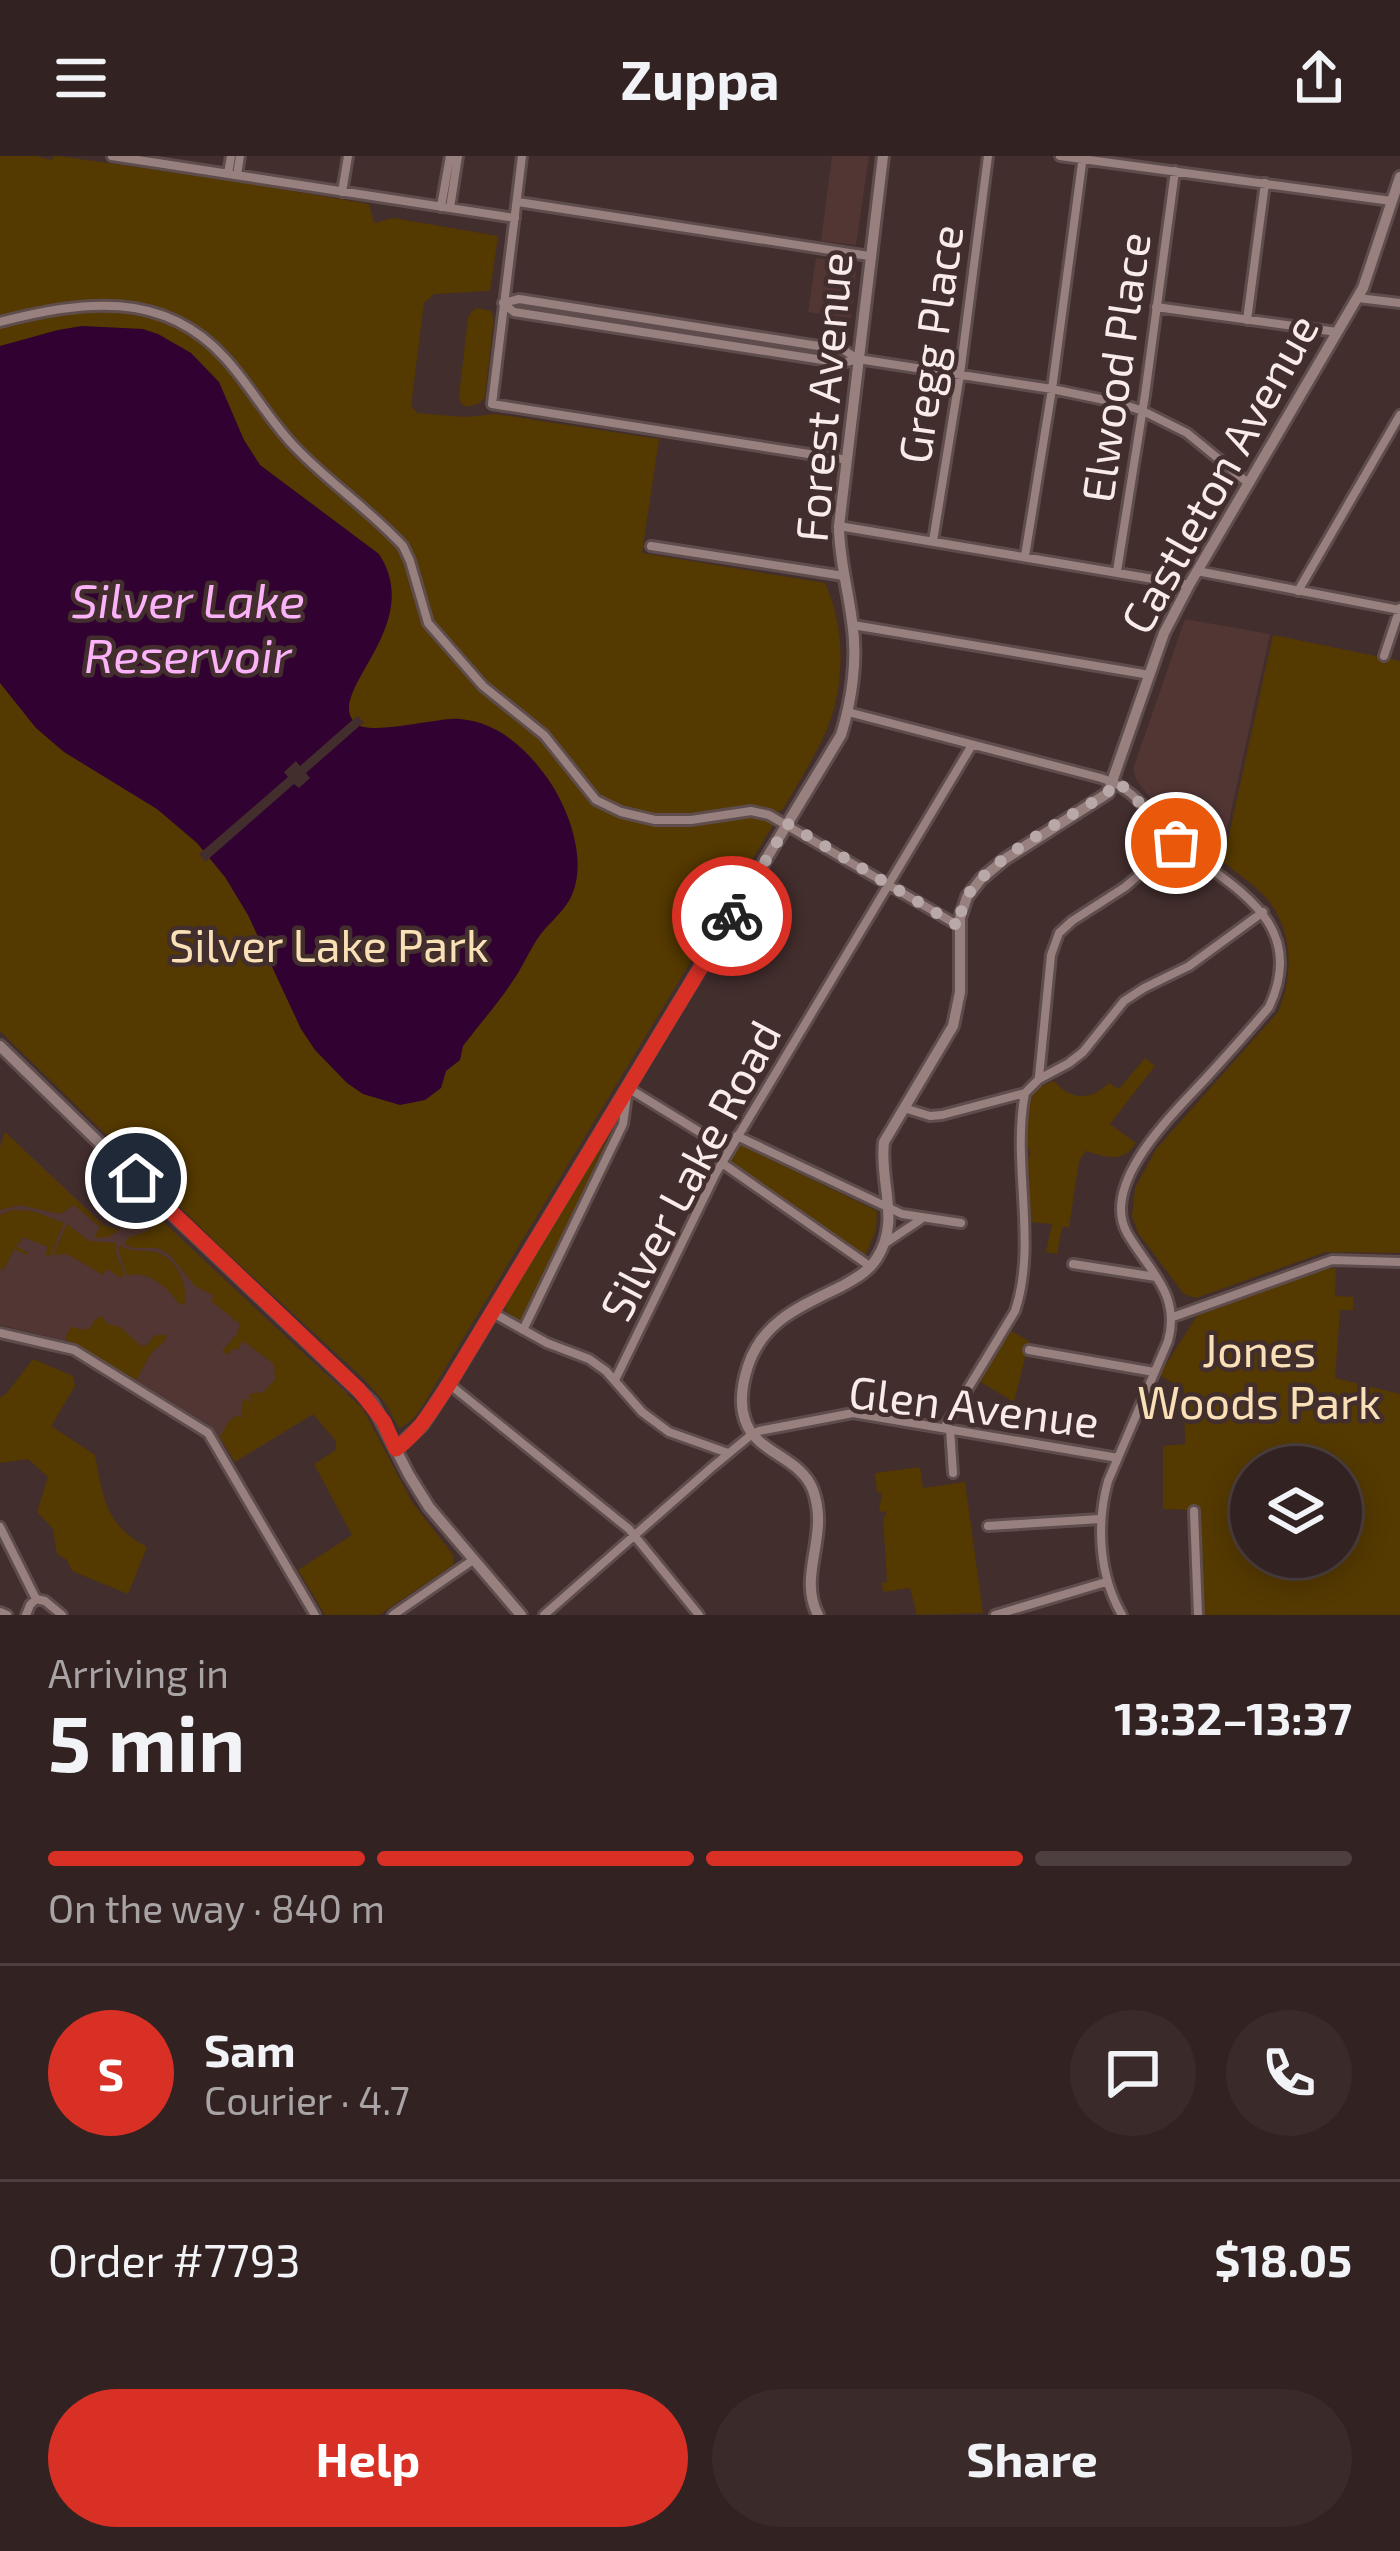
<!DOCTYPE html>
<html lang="en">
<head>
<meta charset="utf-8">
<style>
	body { margin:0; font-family:"Exo 2",sans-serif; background:#3a2a2a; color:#f1f3f6; height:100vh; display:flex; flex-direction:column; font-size:45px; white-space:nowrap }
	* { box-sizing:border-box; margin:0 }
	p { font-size:39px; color:#a8a4a5 }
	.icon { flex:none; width:66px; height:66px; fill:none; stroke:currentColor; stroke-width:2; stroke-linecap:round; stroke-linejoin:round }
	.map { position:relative; height:1459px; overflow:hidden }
	.drawer { display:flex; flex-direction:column; background:#322222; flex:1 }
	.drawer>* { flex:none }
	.fabs { position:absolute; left:1230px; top:1290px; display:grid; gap:24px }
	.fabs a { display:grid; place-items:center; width:132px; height:132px; border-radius:50%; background:#322222; box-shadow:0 6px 30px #0003,0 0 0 3px #4d3f40; font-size:60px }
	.pin { position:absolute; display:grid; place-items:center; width:102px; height:102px; color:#fff; margin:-51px; border:6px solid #fff; border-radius:50%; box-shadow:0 3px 12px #0007 }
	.courier { position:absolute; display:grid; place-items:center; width:120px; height:120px; margin:-60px; border:9px solid #d93025; border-radius:50%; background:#fff; color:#222; box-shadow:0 3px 15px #0007 }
	.headline em { font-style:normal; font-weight:700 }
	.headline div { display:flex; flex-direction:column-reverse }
	.headline { display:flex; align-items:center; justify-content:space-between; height:204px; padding:0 48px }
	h1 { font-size:78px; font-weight:700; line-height:90px }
	.bar { display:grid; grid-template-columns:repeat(4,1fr); gap:18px 12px; align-content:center; height:144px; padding:0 48px }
	.bar i { height:15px; border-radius:9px; background:#4d3f40 }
	.bar .on { background:#d93025 }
	.bar p { grid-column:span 4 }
	.line { display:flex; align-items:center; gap:30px; padding:0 48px; border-top:3px solid #4d3f40 }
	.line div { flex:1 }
	.round { display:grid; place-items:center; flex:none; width:126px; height:126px; border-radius:63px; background:#3a2a2a }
	.button { display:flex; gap:24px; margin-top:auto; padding:24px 48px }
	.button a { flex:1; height:138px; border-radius:72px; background:#d93025; color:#fff; font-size:48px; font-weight:700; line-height:138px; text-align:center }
	.button a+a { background:#3a2a2a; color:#f1f3f6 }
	header { display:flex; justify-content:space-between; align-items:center; height:156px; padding:0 48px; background:#322222; font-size:54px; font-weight:700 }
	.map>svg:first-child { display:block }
	.built { fill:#513634 }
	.green { fill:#543900; fill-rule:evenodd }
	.water { fill:#300131 }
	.pier { fill:#422e2d }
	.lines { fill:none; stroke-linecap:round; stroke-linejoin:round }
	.street-casing { stroke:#5e4d4c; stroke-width:14 }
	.secondary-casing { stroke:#5e4d4c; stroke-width:16 }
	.street { stroke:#98807e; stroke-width:8 }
	.secondary { stroke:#98807e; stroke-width:10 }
	.done { stroke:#b8a9a8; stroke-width:12; stroke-dasharray:0 21.6 }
	.route { stroke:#d93025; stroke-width:15 }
	.labels { text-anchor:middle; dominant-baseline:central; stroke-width:9; stroke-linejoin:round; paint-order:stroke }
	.street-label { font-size:45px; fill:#f8ebea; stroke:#422e2d }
	.park-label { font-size:45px; fill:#fae0b6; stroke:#422e2d }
	.water-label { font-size:48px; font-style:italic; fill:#fbb2f8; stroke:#422e2d }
</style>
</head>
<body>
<header><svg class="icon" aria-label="menu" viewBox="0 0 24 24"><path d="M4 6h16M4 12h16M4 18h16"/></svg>Zuppa<svg class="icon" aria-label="share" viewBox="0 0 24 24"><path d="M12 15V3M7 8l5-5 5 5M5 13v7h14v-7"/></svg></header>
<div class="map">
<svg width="1400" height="1459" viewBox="0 0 1400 1459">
	<rect width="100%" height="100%" fill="#422e2d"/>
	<path class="built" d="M832,0H869L856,89L821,85Z
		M816,102L857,108L851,162L808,156Z
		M1185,463L1270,478L1220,706L1207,698L1150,642L1136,623L1133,613Z
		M5,976L104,1069L119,1074L144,1047L238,1139L348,1237L235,1306L211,1270L78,1188L0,1169V991Z"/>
	<path class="green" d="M0,0H36L52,4L54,0H59L233,25L369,48L374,67L393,62L498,80L490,135L434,138L424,147L411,250L417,257L465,261L496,258L659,283L642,397L825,427C845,470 845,524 829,568C818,596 798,627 783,653L778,656C753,645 731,653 705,657C681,661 654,661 631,655C591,644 578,607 552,580C535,562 513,548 494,533C474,516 445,485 432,463C418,439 421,412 405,385C370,349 329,320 295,283C274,260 259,233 239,209C176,132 88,135 0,160Z
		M477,152L491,155L494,162L485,241L480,247L467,251L461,247L459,240L468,162L471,156Z
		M91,154C106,155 122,154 138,157C212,170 242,241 287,291C320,329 364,355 398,392L407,410L416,450L433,481L482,535L538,581L590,645L614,659L660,668L701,667L751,660L772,666V671L438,1224C427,1241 418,1265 399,1272L385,1247L365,1224L225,1095L0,875V170Z
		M1273,479L1400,505V1097L1326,1096L1196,1142L1184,1138L1138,1077L1132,1060L1135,1032L1156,993L1278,856C1293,820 1294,777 1268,744C1256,730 1238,718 1223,706Z
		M1145,902L1155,910L1110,968L1136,987C1122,1008 1107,1001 1086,995L1079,1005L1069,1071H1062L1057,1098L1046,1096L1052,1068L1029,1066L1026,1011L1030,997L1023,974L1026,958L1030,941L1036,932L1054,925C1072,945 1090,945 1109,927L1119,933Z
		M616,965L523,1163L520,1165L506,1156L505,1150Z
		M5,976L103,1069L119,1074L109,1081L94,1082L100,1071L74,1049L60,1058L20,1049L0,1054V991Z
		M739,988L877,1055L876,1074L866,1098L861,1101L734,1010L731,999Z
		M11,1054L33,1055L64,1067L50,1101L45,1099L48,1091L23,1081L20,1088L18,1086L16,1090L28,1097L27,1099L16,1094V1090L3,1115L0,1111V1059Z
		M161,1064L363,1253L412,1346L454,1400L453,1409L379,1459H325L298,1414L352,1379L314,1308L336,1294V1285L313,1258L235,1306L220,1281L229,1265L238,1259L244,1262L241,1257L243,1243H247L252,1248L249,1238L264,1236L275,1223L274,1208L243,1185L237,1194L232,1193L228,1199L222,1195L237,1178L240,1168L211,1145L214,1140L195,1130L169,1098L157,1092H133L125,1088L127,1082L145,1076Z
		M67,1068L89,1085L117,1087L115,1093L124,1118L121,1122L107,1113L103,1119L67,1098L53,1099Z
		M120,1089C131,1096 136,1094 149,1095C175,1097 186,1124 186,1147L180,1149C169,1133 148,1113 127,1120L118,1093Z
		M1336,1112L1335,1140L1354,1141L1353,1154H1340L1335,1222L1400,1238V1459H1203L1197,1354L1163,1353V1290L1185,1288L1184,1233L1159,1219L1197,1160L1319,1114ZM1251,1311H1341V1401H1251Z
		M102,1160L106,1167L120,1171L141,1190L147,1189L155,1179H167L164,1186L152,1196L136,1224L65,1183L70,1171L86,1174L92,1170L94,1164Z
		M1011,1175L1029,1185L1014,1246L979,1225Z
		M33,1203L73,1220L75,1230L51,1270L95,1299C103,1341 105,1369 147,1391L128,1438L72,1415L67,1404L57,1398L53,1373L37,1356L48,1321L28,1303L0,1307V1241L6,1238Z
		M920,1311L923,1332L965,1326L983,1457L917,1459L910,1432L883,1436L882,1427L887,1426L883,1361L886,1360V1356L879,1355L882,1337L877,1336L875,1317Z"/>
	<path class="water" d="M82,170L143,173L158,178L191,197L219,226L244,284L260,309L379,398C426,470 326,534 354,566C367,582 437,561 460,563C495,566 521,588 542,615C567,646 590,705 570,743C561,759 545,770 536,785C529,796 524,807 518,817C502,843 481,866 463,890L460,904L446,915L441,932L425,944L400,949L363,938L347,927L315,894L301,873L248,759L225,721L197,687L157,653L64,596L36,572L0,527V190L58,174Z"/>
	<path class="pier" d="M357,560L364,566L306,617L310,622L299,632L294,628L205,706L199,698L288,621L284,616L296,605L300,610Z"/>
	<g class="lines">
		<defs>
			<path id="street" d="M112,0L515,62
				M522,0L492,248L847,304
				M1060,0L1391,45
				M228,18L231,0
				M237,19L240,0
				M342,36L348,0
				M518,46L869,100
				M441,51L450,0
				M450,52L458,0
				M1358,142L1400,147
				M503,147L514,156L842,207L858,203L1052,233L1119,247L1143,255L1187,277L1248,327
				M503,147L519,143L844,194L856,202
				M1156,151L1337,176
				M1247,164L1265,27
				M0,166C81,145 163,133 225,202C250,229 268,263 294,290C328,326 370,354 403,390L410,405L428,467L483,530L544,579L596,644L621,656L655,664H691L751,655L769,659L959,770
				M839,370L1189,429
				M933,385L960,218L988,0
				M651,390L844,420
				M1025,400L1052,233L1083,0
				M1117,415L1145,239L1175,15
				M1197,415L1400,454
				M1298,435L1400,259
				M853,469L1150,519
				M1384,500L1400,452
				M848,556L1101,622C1143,635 1148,664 1179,689C1233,732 1309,766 1269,851C1249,875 1228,898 1207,921C1176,955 1099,1026 1127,1077C1149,1115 1181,1138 1168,1185L1108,1325C1096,1368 1099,1420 1122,1459
				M1039,921L1051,799L1059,777L1072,765L1125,731L1176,687
				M904,952L930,960L942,959L1025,937L1039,923L1069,907L1083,896L1124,845L1144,832L1189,810L1263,756
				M737,980L902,1058L961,1067
				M722,1007L871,1111
				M884,1088L920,1064
				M1073,1108L1156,1121
				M493,1157L547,1187L589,1203L606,1215L642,1256L669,1276L728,1297
				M1173,1161L1332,1104L1400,1106
				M523,1174L623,968L628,932L729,994
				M0,1177L74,1194L208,1277L315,1459
				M1029,1194L1154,1216
				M615,1224L716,1017L972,589
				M449,1228L629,1373L699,1459
				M944,1272L1015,1155C1038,1087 1011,1007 1025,937
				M950,1273L953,1317
				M1194,1355L1198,1459
				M988,1370L1100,1363
				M0,1371L36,1443L45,1445L62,1459
				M0,1456L7,1459
				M26,1459L30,1449L36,1443
				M393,1459L473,1404
				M544,1459L711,1312L751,1279L759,1275L853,1257L1118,1302
				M995,1459L1106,1426"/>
			<path id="secondary" d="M0,890L158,1044L372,1247L409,1319L429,1351L521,1459
				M396,1293L422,1269L449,1228L841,579C852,544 858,502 852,465C848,433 839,402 839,370L883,0
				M818,1459C797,1418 830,1381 813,1334C800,1300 756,1298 745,1264C739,1246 742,1228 748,1210C763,1164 802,1150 842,1130C856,1122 868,1116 877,1102C901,1064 879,1027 884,986L953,870L960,836V762L967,741L981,723L1005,703L1108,637L1164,477L1189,429L1363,132L1400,21"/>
		</defs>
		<use href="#street" class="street-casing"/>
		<use href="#secondary" class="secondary-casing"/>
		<use href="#street" class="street"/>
		<use href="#secondary" class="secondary"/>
	</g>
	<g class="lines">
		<path class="done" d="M732,760L788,668L960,771C960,761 961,752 965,744C985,704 1070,661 1108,637L1112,626L1126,632L1176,687"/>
		<path class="route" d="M136,1022L359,1234L384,1266L396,1293C420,1275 433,1253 449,1228L732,760"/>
	</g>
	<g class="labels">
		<g class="street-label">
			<text transform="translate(929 188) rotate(-82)">Gregg Place</text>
			<text transform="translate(1114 211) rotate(-82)">Elwood Place</text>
			<text transform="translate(822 241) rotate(-85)">Forest Avenue</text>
			<text transform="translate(1218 317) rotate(-61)">Castleton Avenue</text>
			<text transform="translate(689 1014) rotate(-62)">Silver Lake Road</text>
			<text transform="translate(974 1249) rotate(7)">Glen Avenue</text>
		</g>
		<g class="park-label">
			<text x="329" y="788">Silver Lake Park</text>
			<text x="1259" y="1193">Jones<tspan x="1259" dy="52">Woods Park</tspan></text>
		</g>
		<g class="water-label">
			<text x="188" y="443">Silver Lake<tspan x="188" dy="55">Reservoir</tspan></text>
		</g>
	</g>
</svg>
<div class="fabs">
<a><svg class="icon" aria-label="layers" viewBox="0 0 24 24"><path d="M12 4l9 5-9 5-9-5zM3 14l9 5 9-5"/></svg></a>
</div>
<div class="pin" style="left:1176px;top:687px;background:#ea580c"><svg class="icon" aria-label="bag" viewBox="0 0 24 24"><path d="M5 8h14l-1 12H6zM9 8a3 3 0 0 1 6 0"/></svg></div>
<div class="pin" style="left:136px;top:1022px;background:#1f2937"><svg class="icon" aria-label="home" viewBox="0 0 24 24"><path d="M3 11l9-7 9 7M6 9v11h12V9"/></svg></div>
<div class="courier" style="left:732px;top:760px"><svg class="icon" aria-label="bike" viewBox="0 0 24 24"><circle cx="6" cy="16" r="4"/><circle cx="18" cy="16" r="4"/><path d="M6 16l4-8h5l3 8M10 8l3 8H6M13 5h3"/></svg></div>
</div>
<section class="drawer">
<div class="headline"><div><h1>5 min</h1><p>Arriving in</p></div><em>13:32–13:37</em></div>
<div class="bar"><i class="on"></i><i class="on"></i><i class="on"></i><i></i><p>On the way · 840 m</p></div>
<div class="line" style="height:216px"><b class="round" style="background:#d93025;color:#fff">S</b><div><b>Sam</b><p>Courier · 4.7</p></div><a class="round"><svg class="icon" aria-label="chat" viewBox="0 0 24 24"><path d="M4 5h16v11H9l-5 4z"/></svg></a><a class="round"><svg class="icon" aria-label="phone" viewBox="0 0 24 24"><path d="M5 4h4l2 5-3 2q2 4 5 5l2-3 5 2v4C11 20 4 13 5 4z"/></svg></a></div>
<div class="line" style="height:156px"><div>Order #7793</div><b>$18.05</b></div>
<div class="button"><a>Help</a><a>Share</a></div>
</section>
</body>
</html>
